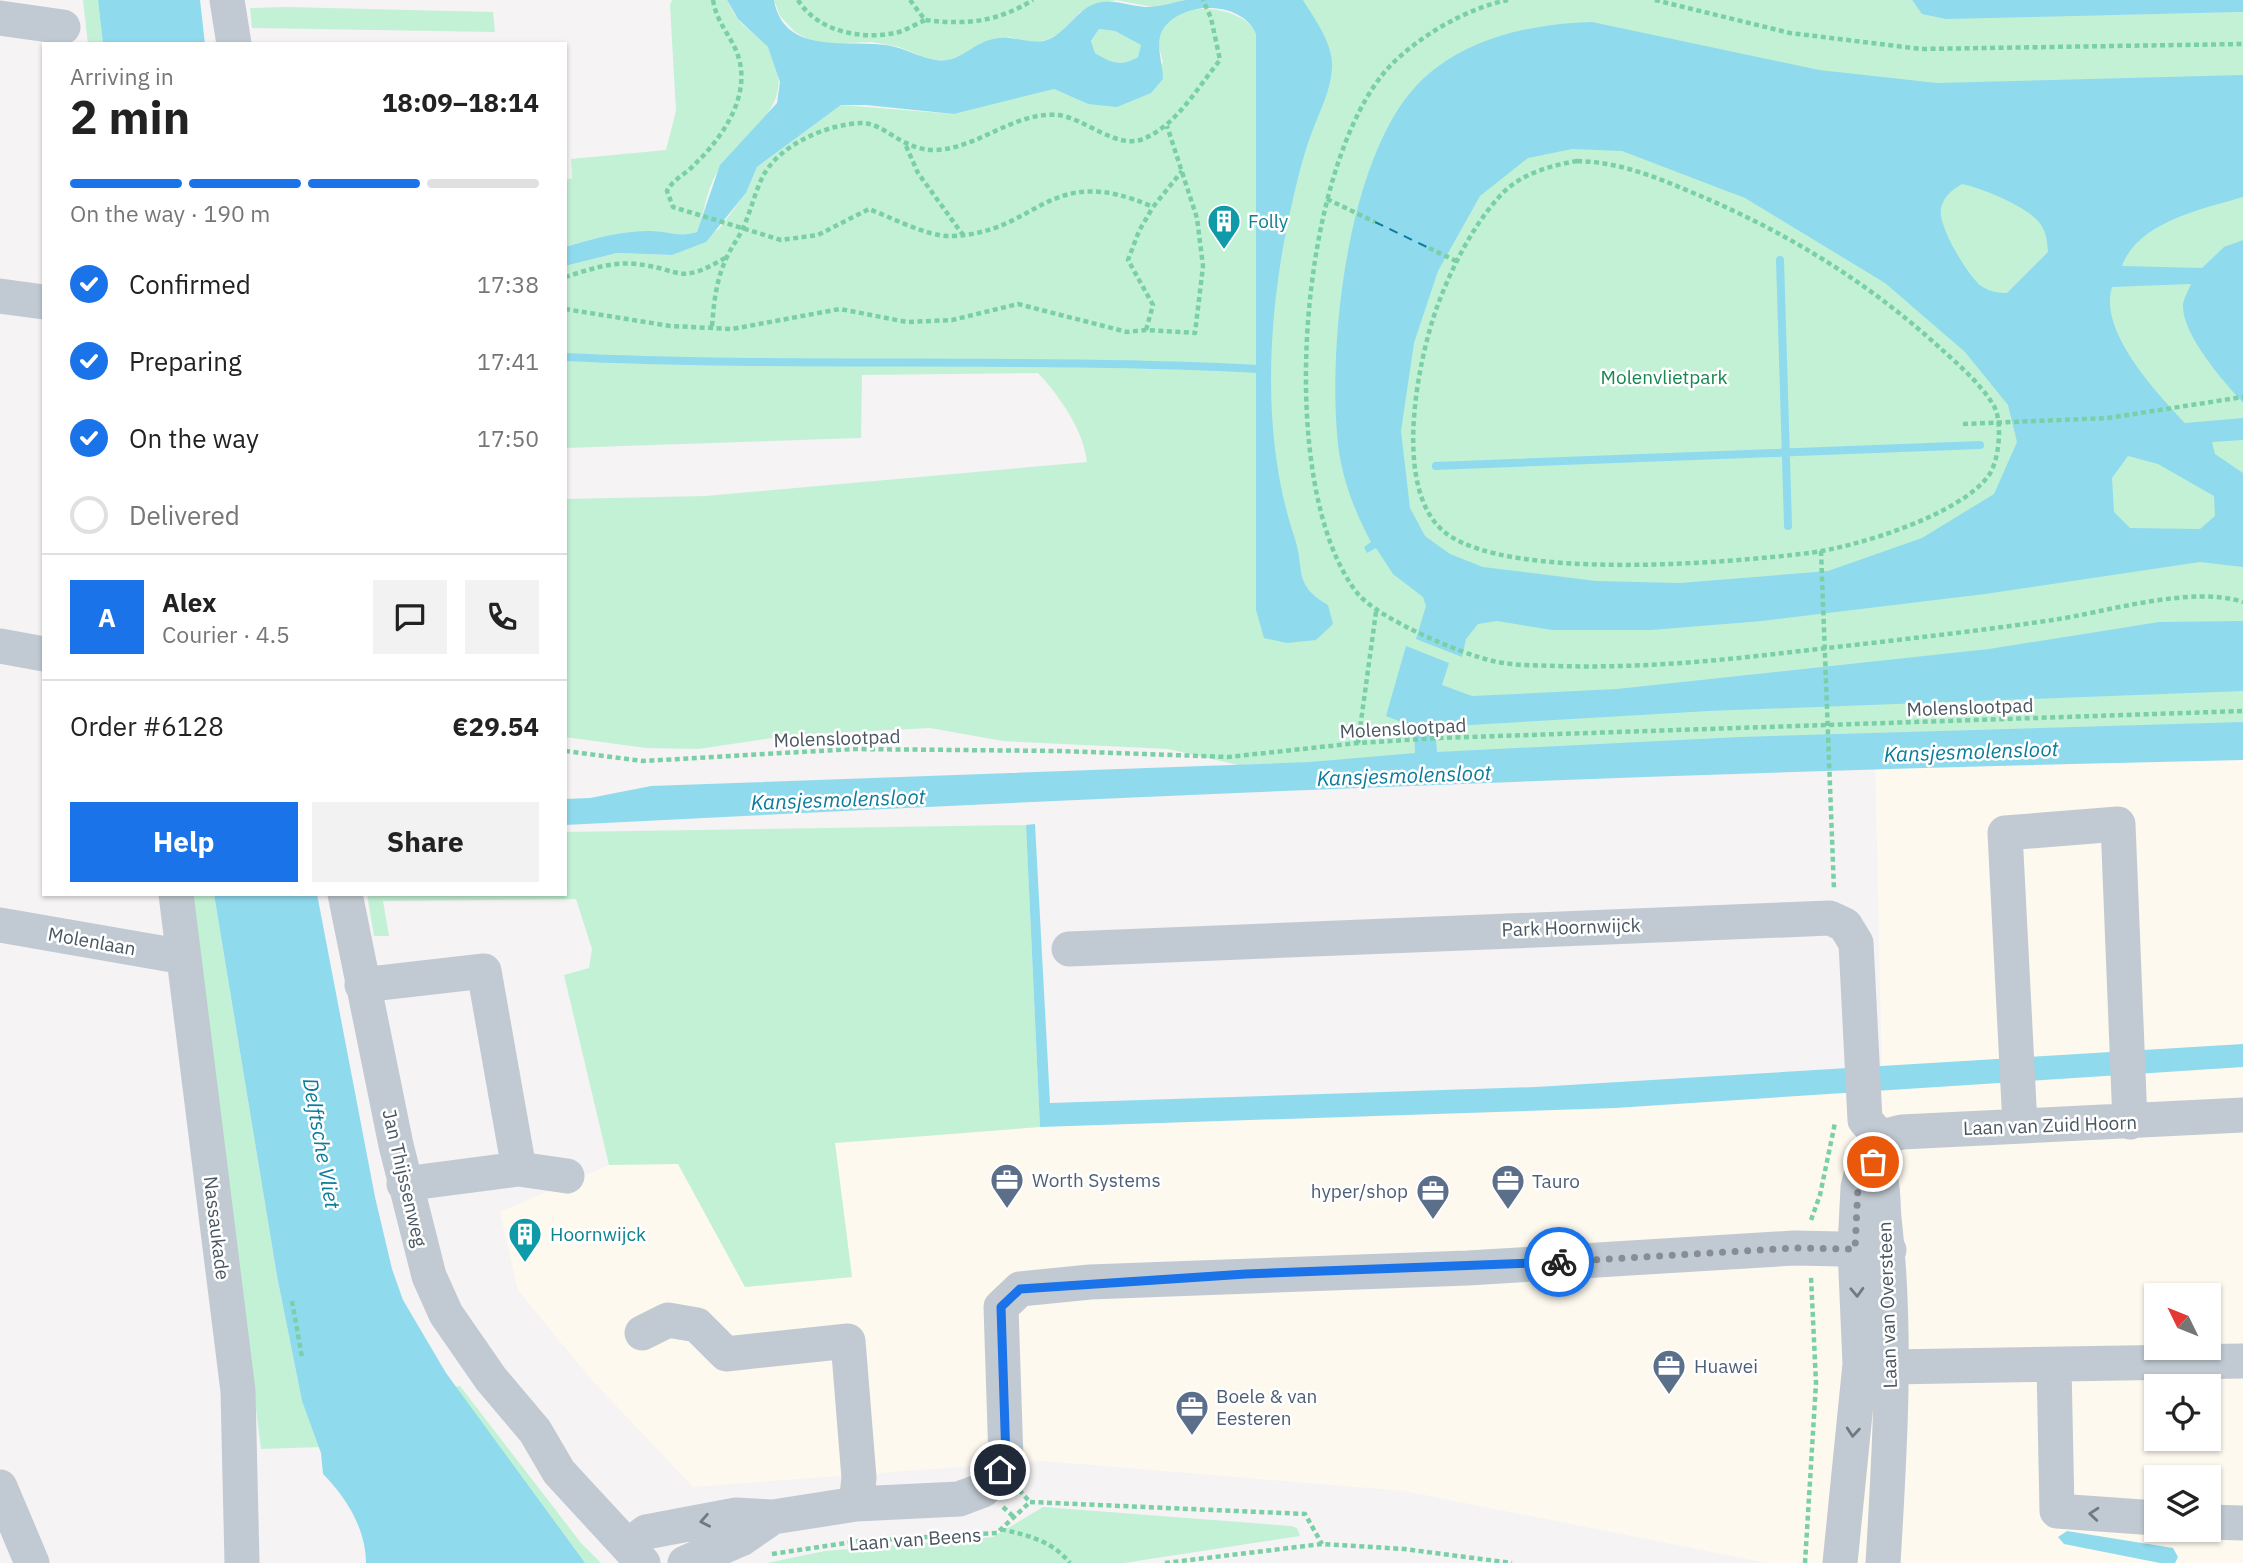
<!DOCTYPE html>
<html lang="en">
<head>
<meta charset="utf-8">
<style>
	body { margin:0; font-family:"IBM Plex Sans",sans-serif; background:#f2f2f2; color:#222; height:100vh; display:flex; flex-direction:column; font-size:26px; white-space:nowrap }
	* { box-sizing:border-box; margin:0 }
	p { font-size:23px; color:#767676 }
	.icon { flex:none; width:38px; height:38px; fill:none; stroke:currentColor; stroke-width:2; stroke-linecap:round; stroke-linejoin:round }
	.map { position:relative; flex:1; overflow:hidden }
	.panel { position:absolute; left:42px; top:42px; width:525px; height:854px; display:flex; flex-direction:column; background:#fff; border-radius:0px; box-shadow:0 2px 5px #0004 }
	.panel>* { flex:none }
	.needle { width:46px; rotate:313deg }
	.fabs { position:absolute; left:2144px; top:1283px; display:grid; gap:14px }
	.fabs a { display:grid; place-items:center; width:77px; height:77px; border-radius:0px; background:#fff; box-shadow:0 2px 5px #0004; font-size:35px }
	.pin { position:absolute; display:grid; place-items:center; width:60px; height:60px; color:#fff; margin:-30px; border:4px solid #fff; border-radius:50%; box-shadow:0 2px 7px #0007 }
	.courier { position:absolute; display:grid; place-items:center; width:70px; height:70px; margin:-35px; border:5px solid #1a73e8; border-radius:50%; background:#fff; color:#222; box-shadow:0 2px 9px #0007 }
	.head em { font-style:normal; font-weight:700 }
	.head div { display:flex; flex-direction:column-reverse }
	.head { display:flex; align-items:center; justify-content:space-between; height:119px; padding:0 28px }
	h1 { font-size:46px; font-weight:700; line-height:52px }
	.bar { display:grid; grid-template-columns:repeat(4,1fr); gap:10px 7px; align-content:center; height:84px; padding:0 28px }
	.bar i { height:9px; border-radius:5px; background:#e0e0e0 }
	.bar .current { background:#1a73e8 }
	.bar p { grid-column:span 4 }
	.line { display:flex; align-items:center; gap:18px; padding:0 28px; border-top:2px solid #e0e0e0 }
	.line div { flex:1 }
	.round { display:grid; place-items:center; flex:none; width:74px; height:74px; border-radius:0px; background:#f2f2f2 }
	ol { padding:0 28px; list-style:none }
	li { display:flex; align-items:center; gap:21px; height:77px }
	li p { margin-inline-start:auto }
	li .icon { padding:7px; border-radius:50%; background:#1a73e8; color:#fff; stroke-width:4 }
	li:last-child { color:#767676 }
	li i { width:38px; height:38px; border:4px solid #e0e0e0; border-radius:50% }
	.primary-button { display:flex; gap:14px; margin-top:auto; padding:14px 28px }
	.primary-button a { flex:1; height:80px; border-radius:0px; background:#1a73e8; color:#fff; font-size:28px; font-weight:700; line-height:80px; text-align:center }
	.primary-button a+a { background:#f2f2f2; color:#222 }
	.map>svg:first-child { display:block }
	.commercial { fill:#fdf9ef; fill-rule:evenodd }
	.green { fill:#c3f1d5 }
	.water { fill:#90daee; fill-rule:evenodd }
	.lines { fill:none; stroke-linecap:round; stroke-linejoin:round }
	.stream { stroke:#90daee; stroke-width:8 }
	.ferry { stroke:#0c7c9b; stroke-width:2; stroke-dasharray:9 7; stroke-linecap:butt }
	.path { stroke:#7ad0a6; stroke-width:4.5; stroke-dasharray:5 3.5; stroke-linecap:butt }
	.minor { stroke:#c1cad2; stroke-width:35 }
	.oneway { stroke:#6e7983 }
	.done { stroke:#868d94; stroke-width:7; stroke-dasharray:0 12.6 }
	.route { stroke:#1a73e8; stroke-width:9 }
	.labels { text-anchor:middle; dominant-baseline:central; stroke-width:5; stroke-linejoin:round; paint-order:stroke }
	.culture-label { font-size:19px; fill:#0d838f; stroke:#fff; text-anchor:start }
	.park-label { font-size:19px; fill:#17864f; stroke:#fff }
	.street-label { font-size:19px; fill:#4a5661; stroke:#fff }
	.service-label { font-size:19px; fill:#4e5e75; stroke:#fff; text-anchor:start }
	.water-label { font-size:21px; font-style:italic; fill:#0c7c9b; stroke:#fff }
</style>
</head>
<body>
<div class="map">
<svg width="2243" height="1563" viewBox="0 0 2243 1563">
	<rect width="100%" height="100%" fill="#f5f3f3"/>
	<path class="commercial" d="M2243,743V1563H1767L1404,1491L1042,1461L693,1487L589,1377L518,1290L500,1212L609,1165L678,1164L745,1287L852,1277L835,1143L1040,1127L1615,1108L1882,1080L1875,755ZM2156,1295H2208V1348H2156ZM2156,1386H2208V1438H2156ZM2156,1477H2208V1530H2156Z"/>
	<path class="green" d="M83,0H98L103,44H88Z
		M672,0H727C730,6 733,13 738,19C746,30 762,37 769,49C805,113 731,133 711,185C705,200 703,216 697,232C676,238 668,230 648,231C620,231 592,239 565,247V180L572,178L571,159L666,150L676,111L670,5Z
		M774,0H1187L1152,7L1116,0L1080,12L1061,33L1046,40L1030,43L1009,37L948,60H932L899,47L872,42L817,44L795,32L780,16Z
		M1256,0H1912L1923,14L2106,15L2243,12V730L1238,765L1168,749L1003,741L930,728L792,735L698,749L646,748L565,737V499L706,496L1087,462C1084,431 1059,395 1038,373L862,375L861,438L565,448V266L617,253L672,255L719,229L746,193L757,167L841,105L954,114L1054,89L1088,104L1163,63C1162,57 1159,49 1158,42C1158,0 1236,0 1256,32Z
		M285,7L493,12L495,32L252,28L250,8Z
		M1099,29L1115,31L1142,45L1138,57C1120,67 1112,63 1095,53L1091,41Z
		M1026,825L1040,1127L835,1143L852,1277L745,1287L678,1164L609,1165L564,975L589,968L592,949L576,899L383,901L389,936H374L367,894H565V832Z
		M191,894H214L277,1276L302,1401L320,1447L261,1449Z
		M460,1386L581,1543L601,1563H580L455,1387Z
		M1043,1507L1291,1526L1297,1528L1300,1536L1124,1563H767L825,1551L993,1537Z"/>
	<path class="water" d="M98,0H200L205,44H103Z
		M727,0H774C784,58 852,38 891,46C909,49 928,63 947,60C966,57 976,40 1000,38C1016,36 1030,45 1047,40C1069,32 1078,5 1102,2C1119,0 1133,7 1150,7C1162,6 1174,2 1186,0C1224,0 1265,0 1303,0C1315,20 1333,43 1332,67C1331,91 1320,110 1312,132C1304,153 1298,177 1293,199C1268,305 1259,434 1295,539C1305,571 1293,585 1328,605L1333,624L1316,640L1287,643L1264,638L1256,610V34C1242,0 1180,0 1162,31C1155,44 1163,64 1163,79L1151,93L1117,107L1088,104L1054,89L954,114L866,105H841L757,167L746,193L706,242L672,255L617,253L565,266V247C592,239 619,231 648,231C668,230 676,238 697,232L720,165L777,103L780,82L768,47L738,19ZM1099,29L1115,31L1141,45L1138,57C1120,67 1112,63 1095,53L1091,41Z
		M1912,0H2243V12L1946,19L1922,14Z
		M1592,22L1819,70L1937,83L2243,75V197C2202,209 2138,222 2122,266L2202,268L2224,247L2243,240V403C2224,382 2181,334 2183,304C2184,298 2189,289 2191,284L2112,287C2098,331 2157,393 2185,423L2243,418V440L2212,442L2215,454L2243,473V567L2200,562L1985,594L1762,621L1651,630H1552L1497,621L1478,624L1466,639L1462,657L1416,639L1426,606L1423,597L1393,574L1376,548L1367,553L1364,547L1371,542C1356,514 1344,484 1339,452C1326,353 1346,160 1417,85C1463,38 1529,24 1592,22ZM1572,149L1622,151L1745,198L1885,283L1965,352L2008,405L2017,442L1994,494L1922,538L1828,571L1680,583L1596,581L1483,567L1450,554L1425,536L1410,508L1401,431L1414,343L1438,271L1480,196L1528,158ZM1962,184C1982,188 2031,208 2041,225C2047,234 2047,242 2048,252L2007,293C1997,293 1991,292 1981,286C1968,276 1937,225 1941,208C1944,196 1952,190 1962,184ZM2128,456L2158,464L2214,496L2215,516L2200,529L2130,528L2114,512L2112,478Z
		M2243,621V691L1709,711L1435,727L1437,752L1740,737L2243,722V760C1683,772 1124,796 565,825V799L590,798L651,786L1310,762L1415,753L1414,727L1386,716L1406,646L1449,663L1442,685L1472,696L1617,689L1989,649L2159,622Z
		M1035,824L1050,1103L1536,1087L2243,1044V1067L1615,1108L1040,1127L1026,825Z
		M214,894H317L375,1197L392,1269L403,1300L446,1373L585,1563H366C366,1529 346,1497 323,1474L321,1453L302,1401L277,1276Z
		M2067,1531L2173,1548L2178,1557L2175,1563H2160L2064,1544L2058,1537Z"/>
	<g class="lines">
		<path class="stream" d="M1780,260L1788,526
			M565,357C796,368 1028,357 1259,369
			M1436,466L1980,445"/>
		<path class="ferry" d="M1375,222L1429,248"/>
		<path class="path" d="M713,0C717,25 733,37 739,59C750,99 721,139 694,165C685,175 673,179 667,191L673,207L781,240L818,235L869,209C890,217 929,237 950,236C1040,234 1046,160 1153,207L1182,171
			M798,0C817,31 860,40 895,33C905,31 916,24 925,20
			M910,0L925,20C967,25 997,22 1033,0
			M1508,0C1467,8 1419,36 1390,66C1298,164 1273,488 1358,594C1379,619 1461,654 1493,661C1514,666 1536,665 1557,666C1627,668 1696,663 1766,655C1861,644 1957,634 2053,620C2106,612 2192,585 2243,602
			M1655,0L1790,33L1921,49L2243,44
			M906,146L918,173L963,235
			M1577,161C1619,162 1653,176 1691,192C1783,230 1867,281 1940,348C1958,364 1981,384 1994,406C1999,416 1999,427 1999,437C1998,450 1996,464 1989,475C1961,515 1856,547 1809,553C1728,563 1512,581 1447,534C1391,493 1417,363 1437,307C1451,269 1472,227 1499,197C1519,174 1549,166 1577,161Z
			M1327,199L1375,222
			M1429,248L1458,262
			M565,277C588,270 612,261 636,264C683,269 677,286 725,258
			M565,309L670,326L732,329L840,309L907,322L952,320L1018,304L1127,332L1146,330L1195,333L1203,266L1197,218L1167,126
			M712,326C714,302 716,281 726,259C731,247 739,238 744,226C751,210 755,192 763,176C780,144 828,124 862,123C885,123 902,151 936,150C979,148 1013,112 1057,115C1084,117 1116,150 1143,139C1176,126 1198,87 1220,60L1211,18L1203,0
			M1146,330L1153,305L1128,260L1139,231L1153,207
			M1963,424L2108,418L2243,397
			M1821,551L1834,890
			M1358,743L1376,612
			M565,751L643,761L853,749L1060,751L1228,757L1358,743L1439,738L2243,711
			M1811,1220L1820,1195L1835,1123
			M292,1301L302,1357
			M1019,1490L1030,1502
			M1030,1502L1305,1514L1322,1544
			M1003,1507L1015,1518
			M1001,1529C1029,1536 1051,1540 1070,1563
			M772,1554L859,1541L997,1533L1030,1502
			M1165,1563L1322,1544L1404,1549L1512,1563
			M1805,1563L1816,1383L1811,1277"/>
		<path class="minor" d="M227,0L234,44
			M0,18L63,27
			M0,296L44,302
			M0,646L44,654
			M176,894L238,1391L242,1563
			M345,894L396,1145L429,1276L446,1314L491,1379L535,1431L559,1472L643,1563
			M0,925L184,957
			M1069,949L1830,918L1845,925L1856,943L1865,1120L1884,1142
			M362,985L484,971L519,1169
			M2020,1125L2005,833L2118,824L2130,1122
			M1873,1162C1885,1181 1882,1196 1884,1218C1897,1332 1890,1448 1883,1563
			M404,1184L519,1169L567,1176
			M642,1333L668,1320L697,1325L726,1354L848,1341L859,1478L856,1504
			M2054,1365L2057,1511L2156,1518
			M1890,1367L2243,1361
			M0,1487L32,1563
			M2208,1522L2243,1523
			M628,1546L646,1532L736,1515L773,1517L856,1504L959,1499L983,1490L1006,1460L1001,1307L1020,1289L1090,1282L1468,1268L1794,1248L1889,1250
			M685,1563L741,1539L773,1517
			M1840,1563L1860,1364L1855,1249L1858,1187L1861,1175L1873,1162L1880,1145L1890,1135L1902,1132L2243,1115"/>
	</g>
	<defs><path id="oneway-chevron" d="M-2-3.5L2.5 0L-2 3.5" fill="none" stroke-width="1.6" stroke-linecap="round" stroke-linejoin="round" transform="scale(1.75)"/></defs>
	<g class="oneway">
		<use href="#oneway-chevron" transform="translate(1857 1292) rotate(88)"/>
		<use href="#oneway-chevron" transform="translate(1853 1432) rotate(95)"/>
		<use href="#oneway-chevron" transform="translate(2094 1514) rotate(-175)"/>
		<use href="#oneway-chevron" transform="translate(705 1521) rotate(169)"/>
	</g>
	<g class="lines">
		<path class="done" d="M1559,1262L1794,1248L1855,1249L1858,1186L1861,1175L1873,1162"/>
		<path class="route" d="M1000,1470L1006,1460L1001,1307L1020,1289L1246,1274L1559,1262"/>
	</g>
	<defs>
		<symbol id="building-pin" viewBox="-11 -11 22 30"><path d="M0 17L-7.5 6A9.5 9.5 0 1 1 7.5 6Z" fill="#0f9aa8" stroke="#fff"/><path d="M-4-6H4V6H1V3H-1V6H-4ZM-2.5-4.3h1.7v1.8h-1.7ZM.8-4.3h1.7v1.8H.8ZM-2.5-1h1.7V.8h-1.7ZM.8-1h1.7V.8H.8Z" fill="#fff"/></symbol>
		<symbol id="office-pin" viewBox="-11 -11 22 30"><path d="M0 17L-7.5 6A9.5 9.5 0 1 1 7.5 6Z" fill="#5c6f8a" stroke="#fff"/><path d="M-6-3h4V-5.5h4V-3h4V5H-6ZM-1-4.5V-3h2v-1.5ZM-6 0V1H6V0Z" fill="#fff"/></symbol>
	</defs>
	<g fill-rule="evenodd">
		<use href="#building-pin" x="1205" y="202" width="38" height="52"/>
		<use href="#office-pin" x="988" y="1161" width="38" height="52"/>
		<use href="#office-pin" x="1489" y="1162" width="38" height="52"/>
		<use href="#office-pin" x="1414" y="1172" width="38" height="52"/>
		<use href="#building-pin" x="506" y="1215" width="38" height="52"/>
		<use href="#office-pin" x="1650" y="1347" width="38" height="52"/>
		<use href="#office-pin" x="1173" y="1388" width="38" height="52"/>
	</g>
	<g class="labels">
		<g class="culture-label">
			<text x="1248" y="221">Folly</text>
			<text x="550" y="1234">Hoornwijck</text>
		</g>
		<g class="park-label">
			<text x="1664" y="377">Molenvlietpark</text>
		</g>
		<g class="street-label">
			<text transform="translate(1970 707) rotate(-2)">Molenslootpad</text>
			<text transform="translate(1403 728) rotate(-3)">Molenslootpad</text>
			<text transform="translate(837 738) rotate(-2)">Molenslootpad</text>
			<text transform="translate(1571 927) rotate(-2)">Park Hoornwijck</text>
			<text transform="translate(92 941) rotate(10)">Molenlaan</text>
			<text transform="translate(2050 1125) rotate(-2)">Laan van Zuid Hoorn</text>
			<text transform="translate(405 1178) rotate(77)">Jan Thijssenweg</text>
			<text transform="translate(217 1228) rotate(83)">Nassaukade</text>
			<text transform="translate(1887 1305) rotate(-92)">Laan van Oversteen</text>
			<text transform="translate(915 1539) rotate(-4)">Laan van Beens</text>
		</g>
		<g class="service-label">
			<text x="1032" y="1180">Worth Systems</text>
			<text x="1532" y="1181">Tauro</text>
			<text x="1408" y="1191" text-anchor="end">hyper/shop</text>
			<text x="1694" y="1366">Huawei</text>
			<text x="1216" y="1396">Boele &amp; van<tspan x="1216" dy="22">Eesteren</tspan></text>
		</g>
		<g class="water-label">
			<text transform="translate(1971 751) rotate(-2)">Kansjesmolensloot</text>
			<text transform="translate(1404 775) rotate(-2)">Kansjesmolensloot</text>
			<text transform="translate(838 799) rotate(-2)">Kansjesmolensloot</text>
			<text transform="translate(322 1143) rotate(80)">Delftsche Vliet</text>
		</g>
	</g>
</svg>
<div class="fabs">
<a><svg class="needle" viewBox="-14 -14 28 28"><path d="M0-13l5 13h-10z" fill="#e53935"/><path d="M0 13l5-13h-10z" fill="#767676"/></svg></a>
<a><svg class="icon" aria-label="locate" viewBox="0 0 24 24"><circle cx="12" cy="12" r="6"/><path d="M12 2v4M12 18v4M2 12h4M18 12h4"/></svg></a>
<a><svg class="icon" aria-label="layers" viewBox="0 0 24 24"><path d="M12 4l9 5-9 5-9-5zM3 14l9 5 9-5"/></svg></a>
</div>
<div class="pin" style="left:1873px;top:1162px;background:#ea580c"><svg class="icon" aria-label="bag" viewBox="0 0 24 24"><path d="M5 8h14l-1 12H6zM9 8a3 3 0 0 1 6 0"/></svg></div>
<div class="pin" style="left:1000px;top:1470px;background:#1f2937"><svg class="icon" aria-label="home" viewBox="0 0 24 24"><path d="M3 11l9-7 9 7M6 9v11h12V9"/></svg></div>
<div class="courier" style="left:1559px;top:1262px"><svg class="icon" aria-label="bike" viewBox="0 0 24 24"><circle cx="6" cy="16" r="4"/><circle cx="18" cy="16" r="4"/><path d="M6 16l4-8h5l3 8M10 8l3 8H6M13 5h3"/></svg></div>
<section class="panel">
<div class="head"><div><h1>2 min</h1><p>Arriving in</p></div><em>18:09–18:14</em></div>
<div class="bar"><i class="current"></i><i class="current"></i><i class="current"></i><i></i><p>On the way · 190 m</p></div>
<ol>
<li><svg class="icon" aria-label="check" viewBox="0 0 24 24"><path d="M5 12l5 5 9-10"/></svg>Confirmed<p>17:38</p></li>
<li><svg class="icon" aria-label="check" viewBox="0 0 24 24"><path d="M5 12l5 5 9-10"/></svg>Preparing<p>17:41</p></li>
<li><svg class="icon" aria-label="check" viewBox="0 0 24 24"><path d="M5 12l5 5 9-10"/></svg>On the way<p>17:50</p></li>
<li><i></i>Delivered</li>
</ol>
<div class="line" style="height:126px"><b class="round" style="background:#1a73e8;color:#fff">A</b><div><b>Alex</b><p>Courier · 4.5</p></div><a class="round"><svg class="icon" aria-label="chat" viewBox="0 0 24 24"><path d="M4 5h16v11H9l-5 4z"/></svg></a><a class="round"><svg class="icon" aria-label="phone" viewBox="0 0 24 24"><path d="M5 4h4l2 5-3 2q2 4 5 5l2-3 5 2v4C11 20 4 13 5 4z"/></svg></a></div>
<div class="line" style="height:91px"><div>Order #6128</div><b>€29.54</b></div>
<div class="primary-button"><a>Help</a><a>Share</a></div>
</section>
</div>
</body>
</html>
